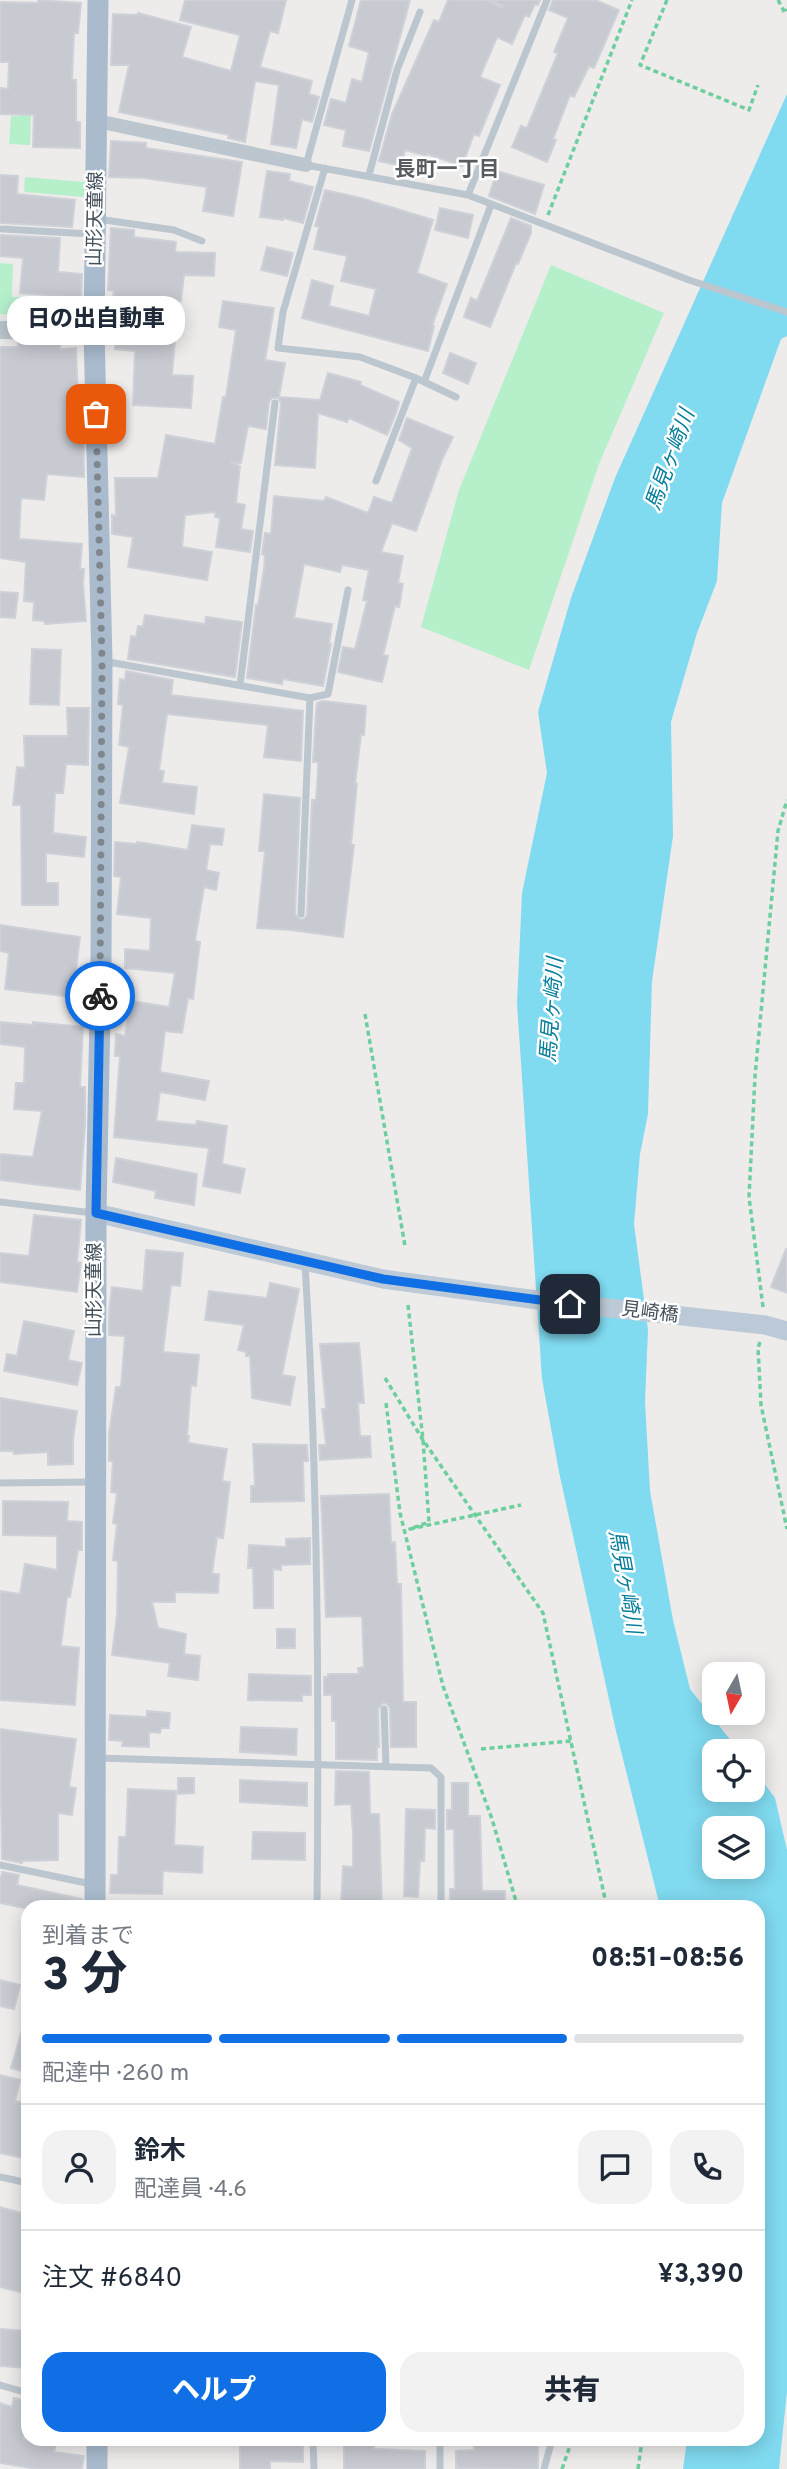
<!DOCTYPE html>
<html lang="ja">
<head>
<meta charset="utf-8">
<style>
	body { margin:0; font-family:Overpass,"Noto Sans JP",sans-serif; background:#f2f2f3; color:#1f2937; height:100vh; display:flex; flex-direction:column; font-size:26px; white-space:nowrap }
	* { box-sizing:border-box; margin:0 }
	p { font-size:23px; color:#747a83 }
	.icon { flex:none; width:38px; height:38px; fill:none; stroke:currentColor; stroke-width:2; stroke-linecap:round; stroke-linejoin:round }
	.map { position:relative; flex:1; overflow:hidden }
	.panel { position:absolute; left:21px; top:1900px; width:744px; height:546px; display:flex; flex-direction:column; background:#fff; border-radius:21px; box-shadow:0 4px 18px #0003 }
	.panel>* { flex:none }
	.needle { width:46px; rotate:189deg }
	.buttons { position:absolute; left:702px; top:1662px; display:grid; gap:14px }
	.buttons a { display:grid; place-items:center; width:63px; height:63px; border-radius:14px; background:#fff; box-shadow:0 4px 18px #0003; font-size:35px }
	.pin { position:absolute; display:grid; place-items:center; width:60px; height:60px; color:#fff; margin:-30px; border-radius:14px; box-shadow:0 4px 10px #0006 }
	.courier { position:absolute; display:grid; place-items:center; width:70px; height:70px; margin:-35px; border:5px solid #106fe4; border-radius:50%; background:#fff; color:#222; box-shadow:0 2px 9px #0007 }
	.bubble { position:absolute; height:49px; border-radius:21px; background:#fff; box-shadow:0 4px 18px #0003; font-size:23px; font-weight:800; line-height:49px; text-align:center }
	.overview em { font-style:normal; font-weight:800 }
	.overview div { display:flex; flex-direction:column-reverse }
	.overview { display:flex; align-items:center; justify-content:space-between; height:119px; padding:0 21px }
	h1 { font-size:46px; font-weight:800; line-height:52px }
	.bar { display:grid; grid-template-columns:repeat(4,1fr); gap:10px 7px; align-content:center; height:84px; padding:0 21px }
	.bar i { height:9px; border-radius:5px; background:#e0e1e3 }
	.bar .active { background:#106fe4 }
	.bar p { grid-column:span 4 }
	.line { display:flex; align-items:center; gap:18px; padding:0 21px; border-top:2px solid #e0e1e3 }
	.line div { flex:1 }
	.round { display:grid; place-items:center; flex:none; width:74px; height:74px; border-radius:21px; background:#f2f2f3 }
	.action { display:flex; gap:14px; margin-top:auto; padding:14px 21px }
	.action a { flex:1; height:80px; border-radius:21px; background:#106fe4; color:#fff; font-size:28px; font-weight:800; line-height:80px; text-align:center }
	.action a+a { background:#f2f2f3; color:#1f2937 }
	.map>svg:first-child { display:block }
	.green { fill:#b5f0cb }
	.water { fill:#80daf0; fill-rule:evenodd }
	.building { fill:#c7cad1; stroke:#cfd1d8; stroke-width:2 }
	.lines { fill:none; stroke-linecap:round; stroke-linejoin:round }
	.path { stroke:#6ccf9d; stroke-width:3.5; stroke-dasharray:5 3.5; stroke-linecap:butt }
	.service { stroke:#bbc6cf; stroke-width:7 }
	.minor { stroke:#bbc6cf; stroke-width:14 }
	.tertiary { stroke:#bbc6cf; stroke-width:18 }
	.secondary { stroke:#bcc9d6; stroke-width:19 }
	.primary { stroke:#a9bbcd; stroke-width:21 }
	.done { stroke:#7f868c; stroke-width:7; stroke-dasharray:0 12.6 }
	.route { stroke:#106fe4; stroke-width:9 }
	.labels { text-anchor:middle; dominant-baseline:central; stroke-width:5; stroke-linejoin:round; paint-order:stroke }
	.street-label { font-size:19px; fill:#434f59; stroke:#fff }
	.neighbourhood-label { font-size:21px; font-weight:bold; fill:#585c61; stroke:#fff }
	.water-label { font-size:21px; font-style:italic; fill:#067e9b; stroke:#fff }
</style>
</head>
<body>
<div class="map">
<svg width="787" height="2469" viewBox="0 0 787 2469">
	<rect width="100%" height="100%" fill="#eeebeb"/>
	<path class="green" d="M21,114L31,115L30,145L9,144L11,116H21Z
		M25,177L85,182L84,197L24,192Z
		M0,263L13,264L12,297L59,299V314L52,317L0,314Z
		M551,265L664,313L599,464L529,670L421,627L459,490Z"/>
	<path class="water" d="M787,94V336L781,339L722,503L717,581L697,633L671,722L673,836L652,981L648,1114L640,1154L634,1224L648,1330L645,1401L650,1491L673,1620L690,1689L740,1752H714V1790H752L753,1768L775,1798L787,1850V2391L779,2469H683L687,2440H758V1908L660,1907L616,1731L559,1472L542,1379L517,1003L522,893L547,773L538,712L571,598L615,478ZM714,1829H752V1867H714Z"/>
	<path class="building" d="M38,0L81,3L78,33H74L72,80H76V122H80V148L33,147L34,115L0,114V88L8,89L9,62H0V2L38,3Z
		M185,0H286L278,33L270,31L260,67L312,81L309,94L319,97L312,122L302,119L296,148L271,144L279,85L255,81L245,142L228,138L229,135L119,112L129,65H111L113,14L138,15V13L191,27L182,57L231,71L240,35L180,20Z
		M361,0H410L369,151L343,146L346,130L324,125L331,99L346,103L352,79L362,82L369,52L349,46Z
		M448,0H487L502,8L503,6L490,0H540L538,5L535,4L529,17L525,15L512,44L497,37L480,77L500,85L479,136L474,134L462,166L427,154V156L405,150L401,166L379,161L392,114L434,20L439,22Z
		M553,0H595L619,10L594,68L589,66L574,97L570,95L553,139L556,140L547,162L512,147L521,126L527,128L558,53L554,52L568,18L549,10Z
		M111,141L146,143V148L242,162L233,216L203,211L207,187L144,178L109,177Z
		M267,171L290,174L289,181L313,187L303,223L283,218V220L260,217Z
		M497,171L544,185L535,214L489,196Z
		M0,175L18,176L17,194L75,200L72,227L0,223Z
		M325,190L361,198L433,220L417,273L447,284L432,326H434L428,351L302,318L312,280L333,286L329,306L369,316L376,289L341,281L347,256L314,249L319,227L315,226Z
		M440,208L473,215L468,238L435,230Z
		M511,218L531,226V233L518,264L516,263L490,327L464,317L471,298L477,301Z
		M111,228L134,230V237L176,242L175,252L215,253L214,276L184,275L181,301L174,300L168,340H175L172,375L193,376L191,408L133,405L135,351L115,349L118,312L111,311L114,291L108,290Z
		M0,235L60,238L58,272L82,274L81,304L61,317L62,296L20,293L23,258L0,256Z
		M267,247L293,253L287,276L261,270Z
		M223,301L274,308L265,360L285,363L279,397L320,400L328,373L361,382L360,385L399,402L396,413L387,435L349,418L347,422L318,413L315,468L275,465L281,403L278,398H272L269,402L266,429L248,426L241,463L231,462L240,466L236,503L245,505L241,529L253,531L250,552L216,547L220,518L215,517L216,512L185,515L182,547L212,552L207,580L128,567L133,537L112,534V515L116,516L115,478H158L166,435L215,444L223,397H226L236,330L219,327Z
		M40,342V344L60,343V349L76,348L78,400H83L84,477L47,474L44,500L21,498L19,539L82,544L80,569H84L83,584L86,621L45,624L44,621L33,620L34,602L24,601L26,562L0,558V347H18V343Z
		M450,353L476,363L468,384L443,373Z
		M407,418L453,437L442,460L416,531L392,523L381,552L403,556L398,583L403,584L399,607L395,606L383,655L388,656L382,682L338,672L343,647L355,649L367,601L363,600L369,570L342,565L340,572L304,564L294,618L332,624L329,644H331L323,686L283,679L282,684L247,678L256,605H258L264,569L265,555L262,554L265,533L271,534L274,496L324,501L326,497L368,513L374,497L392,503L412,448L399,440Z
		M0,592L18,593L15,618L0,617Z
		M145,615L205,624L206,617L242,622L235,677L128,659L131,636L136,637L138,626L143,627Z
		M32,649L61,650L59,705L30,704Z
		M126,671L173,680L171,695L303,711L301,761L264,757L268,725L167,714L159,770L164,771L162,783L197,787L194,814L120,803L129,747L119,745L123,705L118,704L120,679L125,680Z
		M323,701L366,706L364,735H361L355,784H357L351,845H354L343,937L291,930L257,928L265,851H259L264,794L300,798L295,914L300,920L304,919L307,915L312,800H316L318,771V762H313L316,712L317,703Z
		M67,708H89L88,765L66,764L63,793H55L53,833L86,837L84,857L46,853V883H58V905H22L21,805H13L17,767L25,768L24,736H68Z
		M192,825L224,829L222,845L210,844L206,870L219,873L216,890L204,887L195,941L200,942L193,999L188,998L182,1033L165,1031L160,1072L209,1081L205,1100L160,1092L156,1121L196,1125L197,1121L227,1126L222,1164L245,1169L240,1193L203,1186L209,1148L114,1137L120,1056H115L116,1034L125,1036L131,1001L169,1007L175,973L125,968V949L150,951L151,918L117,914L121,877L114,876L115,842L137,844V842L188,850Z
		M0,925L80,937L76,969L84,970L81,998L5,989L9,953L0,951Z
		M0,1022L33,1025V1022L83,1027L80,1087H85V1125L80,1190L0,1180V1154L33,1157L42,1111L14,1109L16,1083H24L25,1047L0,1044Z
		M116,1158L197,1174L194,1205L155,1198L156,1191L113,1182Z
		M34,1215L81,1220L77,1262L81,1263L77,1292L0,1282V1253L29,1256Z
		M786,1249H787V1293L771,1287Z
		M146,1250L183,1253L180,1286L171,1285L163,1352L199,1355L196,1386L191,1385L187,1436H189L188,1443L227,1449L222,1481L230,1482L223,1538L217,1537L212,1574H219L218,1593L175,1592V1602H152L158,1628L186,1634L184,1654L200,1656L198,1680L168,1676L170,1663L112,1655L117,1615L118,1561L113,1560L117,1524L113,1523L117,1493L111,1492L113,1461H109V1434L116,1387H121L125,1336L109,1335V1312L112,1287L143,1291Z
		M270,1283L299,1289L282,1375L295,1377L290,1405L252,1398L250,1356H246V1352L238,1350L244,1325L205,1320L209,1291L267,1298Z
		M24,1321L74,1331L68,1360L82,1363L77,1385L4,1371L7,1354L17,1356Z
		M359,1343L364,1403H358L360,1436H370L371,1457L320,1460L319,1445H326L322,1409H326L320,1344Z
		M0,1398L77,1411L73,1439V1464L48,1465V1452L14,1454L13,1451H0Z
		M253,1444L307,1445L308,1461H303L304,1501L251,1502V1486H255Z
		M389,1494L391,1543L395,1542L397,1584H401L403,1702H416V1747H391L390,1708L387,1704L383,1703L378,1709L379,1747H377V1760L336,1759V1721H332V1695H324V1677H328V1674H359L358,1668L364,1667L362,1616L326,1617L321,1496Z
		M3,1501L68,1502L67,1521L82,1522V1550H78L70,1597H67L61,1646L79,1648L75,1705L0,1700V1591L20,1594L25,1564L57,1570V1536L3,1535Z
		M310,1538V1564L281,1565V1570L273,1569V1608H254L253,1568H248L249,1545L286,1547V1539Z
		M277,1629H295V1648H277Z
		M249,1674L311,1676V1695H302V1701L248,1700Z
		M147,1711L170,1713L169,1728H161L160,1733L149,1732V1747L122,1746L123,1741L109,1740L110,1715L147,1717Z
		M241,1727L297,1729L296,1755L240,1752Z
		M0,1729L76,1739L69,1787L76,1788L72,1815L58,1813V1860L22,1861V1863L2,1859Z
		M336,1771L369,1772L370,1814H379L382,1908H341L343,1866L353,1867V1834L351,1804L335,1805Z
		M178,1778H194V1793L178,1794Z
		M240,1780L307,1783V1806L240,1802Z
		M452,1783H468V1816H480L482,1891H505V1908H450V1889H455L454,1829H447V1810H452Z
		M128,1789L176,1791L174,1845L203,1847L202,1873L163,1871L162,1894L110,1893L111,1875H118L119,1837H126Z
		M406,1809L435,1810V1829L425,1828L424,1861H420L418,1897L404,1896Z
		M253,1832L305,1833V1860L252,1859Z
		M2,1872L19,1875L17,1885L82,1899V1908H24L0,1903V1876L2,1877Z
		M0,1980L20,1985L14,2009L0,2006Z
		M24,2023H28V2073L11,2068Z
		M0,2075L20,2080L15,2101L28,2104V2159L0,2153Z
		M0,2207L28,2215V2294L0,2287Z
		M0,2329L28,2331V2368L0,2366Z
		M14,2398L28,2401V2422L23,2439L56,2444L54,2452L84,2456L82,2469H37L0,2463V2403L12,2407Z
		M240,2440H303V2462L270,2461V2469H240Z
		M344,2440H374V2449L425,2451V2469H344Z
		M474,2440H538V2469L456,2468V2451L474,2450Z"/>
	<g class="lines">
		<path class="path" d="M667,0L640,65L749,110L758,85
			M778,0L785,13L787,9
			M548,215L632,0
			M365,1014L405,1246
			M408,1305L423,1440L429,1522L410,1529L521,1505
			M763,1307L749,1197L755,1076L778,831L787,800
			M760,1342L758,1348L761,1405L787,1529
			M385,1378L423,1440L543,1613L607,1908
			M386,1403L400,1513L443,1686L492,1819L518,1908
			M481,1749L571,1741
			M562,2469L572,2440
			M638,2469L642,2440"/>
		<path class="service" d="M352,0L306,165L468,195L689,280L787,312
			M325,168L283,312L278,348L360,357L416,378L456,397
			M369,175L397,70L420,12
			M468,195L547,0
			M98,219L174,230L202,241
			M2,229L91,234
			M424,382L491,205
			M376,481L416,378
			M103,661L310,698L301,914
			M240,685L275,403
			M310,698L328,694L348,590
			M0,1202L93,1213
			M305,1264C318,1478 319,1693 317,1908
			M0,1483L92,1482
			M384,1709L386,1766
			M98,1758L431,1768L441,1777V1908
			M0,1865L91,1884
			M0,2177L28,2183
			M0,2385L28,2393
			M313,2440L314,2469
			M440,2469V2440
			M544,2469L552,2440"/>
		<path class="minor" d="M97,121L306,165"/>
		<path class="tertiary" d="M0,330L94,331"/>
		<path class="secondary" d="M96,1213L383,1279L545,1301L765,1325L787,1331"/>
		<path class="primary" d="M95,1908L96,1213L101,964L102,661L94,331L98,0
			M97,2469V2440"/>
	</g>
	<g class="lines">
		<path class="done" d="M96,414L102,660L100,996"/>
		<path class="route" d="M100,996L96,1213L383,1279L570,1304"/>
	</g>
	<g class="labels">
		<g class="street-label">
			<text transform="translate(96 219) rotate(-89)">山形天童線</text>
			<text transform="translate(95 1290) rotate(-90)">山形天童線</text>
			<text transform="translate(650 1313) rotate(7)">見崎橋</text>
		</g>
		<g class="neighbourhood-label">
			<text x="447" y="170">長町一丁目</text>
		</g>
		<g class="water-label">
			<text transform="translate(671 460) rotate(-70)">馬見ヶ崎川</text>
			<text transform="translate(553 1010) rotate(-86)">馬見ヶ崎川</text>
			<text transform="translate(624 1582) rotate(80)">馬見ヶ崎川</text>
		</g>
	</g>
</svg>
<div class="buttons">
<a><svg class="needle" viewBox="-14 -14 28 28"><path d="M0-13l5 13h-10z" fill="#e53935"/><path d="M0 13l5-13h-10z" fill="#747a83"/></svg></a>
<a><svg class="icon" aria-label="locate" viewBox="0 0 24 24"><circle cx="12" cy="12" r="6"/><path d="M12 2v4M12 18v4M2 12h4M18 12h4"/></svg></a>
<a><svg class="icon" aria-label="layers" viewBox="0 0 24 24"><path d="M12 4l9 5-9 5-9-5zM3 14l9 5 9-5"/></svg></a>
</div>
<div class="pin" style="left:96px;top:414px;background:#ea580c"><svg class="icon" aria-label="bag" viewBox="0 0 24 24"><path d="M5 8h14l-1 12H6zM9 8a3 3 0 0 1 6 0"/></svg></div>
<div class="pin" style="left:570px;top:1304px;background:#1f2937"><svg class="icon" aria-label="home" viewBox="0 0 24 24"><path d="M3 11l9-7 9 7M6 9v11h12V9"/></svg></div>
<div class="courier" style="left:100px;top:996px"><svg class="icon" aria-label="bike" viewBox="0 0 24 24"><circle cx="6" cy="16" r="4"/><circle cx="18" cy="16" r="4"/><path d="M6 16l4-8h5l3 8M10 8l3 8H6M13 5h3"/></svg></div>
<div class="bubble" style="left:7px;top:296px;width:178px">日の出自動車</div>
<section class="panel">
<div class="overview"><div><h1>3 分</h1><p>到着まで</p></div><em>08:51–08:56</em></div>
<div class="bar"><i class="active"></i><i class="active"></i><i class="active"></i><i></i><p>配達中 · 260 m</p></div>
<div class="line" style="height:126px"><a class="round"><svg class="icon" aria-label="person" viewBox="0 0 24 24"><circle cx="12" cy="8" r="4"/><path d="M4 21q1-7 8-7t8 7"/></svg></a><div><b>鈴木</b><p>配達員 · 4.6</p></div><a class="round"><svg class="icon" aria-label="chat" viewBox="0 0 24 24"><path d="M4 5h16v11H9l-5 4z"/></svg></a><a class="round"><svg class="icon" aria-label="phone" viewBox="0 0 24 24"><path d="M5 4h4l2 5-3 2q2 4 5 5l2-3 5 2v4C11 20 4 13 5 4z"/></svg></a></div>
<div class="line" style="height:91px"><div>注文 #6840</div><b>¥3,390</b></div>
<div class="action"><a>ヘルプ</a><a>共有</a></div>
</section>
</div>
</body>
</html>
